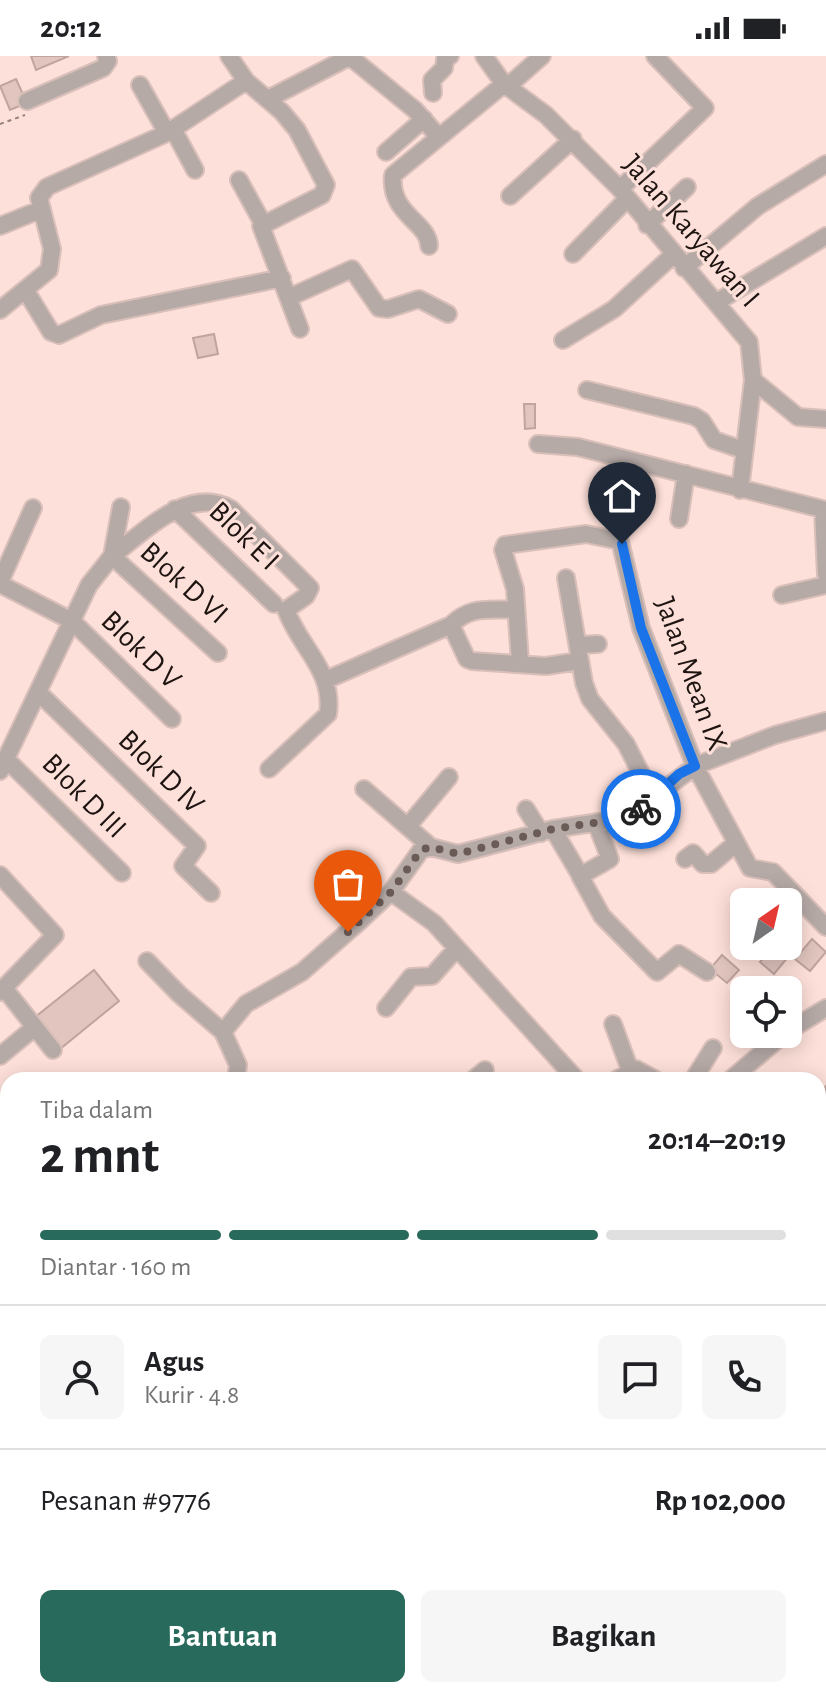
<!DOCTYPE html>
<html lang="id">
<head>
<meta charset="utf-8">
<style>
	body { margin:0; font-family:"Alegreya Sans",sans-serif; background:#f6f6f6; color:#202124; height:100vh; display:flex; flex-direction:column; font-size:30px; white-space:nowrap }
	* { box-sizing:border-box; margin:0 }
	p { font-size:26px; color:#757577 }
	.icon { flex:none; width:44px; height:44px; fill:none; stroke:currentColor; stroke-width:2; stroke-linecap:round; stroke-linejoin:round }
	.map { position:relative; flex:1; overflow:hidden }
	.drawer { position:absolute; left:0px; top:1016px; width:826px; height:626px; display:flex; flex-direction:column; background:#fff; border-radius:24px 24px 0 0; box-shadow:0 4px 20px #0003 }
	.drawer>* { flex:none }
	.needle { width:52px; rotate:34deg }
	.controls { position:absolute; left:730px; top:832px; display:grid; gap:16px }
	.controls a { display:grid; place-items:center; width:72px; height:72px; border-radius:12px; background:#fff; box-shadow:0 4px 20px #0003; font-size:40px }
	.pin { position:absolute; display:grid; place-items:center; width:68px; height:68px; color:#fff; margin:-82px -34px; border-radius:50% 50% 50% 0; rotate:-45deg; box-shadow:0 0 8px #0007 }
	.pin .icon { rotate:45deg }
	.courier { position:absolute; display:grid; place-items:center; width:80px; height:80px; margin:-40px; border:6px solid #1a73e8; border-radius:50%; background:#fff; color:#222; box-shadow:0 2px 10px #0007 }
	.overview em { font-style:normal; font-weight:600 }
	.overview div { display:flex; flex-direction:column-reverse }
	.overview { display:flex; align-items:center; justify-content:space-between; height:136px; padding:0 40px }
	h1 { font-size:52px; font-weight:600; line-height:60px }
	.bar { display:grid; grid-template-columns:repeat(4,1fr); gap:12px 8px; align-content:center; height:96px; padding:0 40px }
	.bar i { height:10px; border-radius:6px; background:#e0e0e0 }
	.bar .on { background:#286a5b }
	.bar p { grid-column:span 4 }
	.line { display:flex; align-items:center; gap:20px; padding:0 40px; border-top:2px solid #e0e0e0 }
	.line div { flex:1 }
	.round { display:grid; place-items:center; flex:none; width:84px; height:84px; border-radius:12px; background:#f6f6f6 }
	.action { display:flex; gap:16px; margin-top:auto; padding:16px 40px }
	.action a { flex:1; height:92px; border-radius:12px; background:#286a5b; color:#fff; font-size:32px; font-weight:600; line-height:92px; text-align:center }
	.action a+a { background:#f6f6f6; color:#202124 }
	.status { display:flex; justify-content:space-between; align-items:center; height:56px; padding:0 40px; background:#fff; direction:ltr }
	.status svg { height:22px; fill:currentColor }
	.map>svg:first-child { display:block }
	.building { fill:#e1c5be; stroke:#c0a49e; stroke-width:2 }
	.lines { fill:none; stroke-linecap:round; stroke-linejoin:round }
	.minor-casing { stroke:#d9bfb9; stroke-width:20 }
	.path { stroke:#96827d; stroke-width:2; stroke-dasharray:4 4; stroke-linecap:butt }
	.minor { stroke:#b6aaa7; stroke-width:16 }
	.done { stroke:#6b5b57; stroke-width:8; stroke-dasharray:0 14.4 }
	.route { stroke:#1a73e8; stroke-width:10 }
	.labels { text-anchor:middle; dominant-baseline:central; stroke-width:6; stroke-linejoin:round; paint-order:stroke }
	.street-label { font-size:30px; fill:#1d1411; stroke:#fde0d9 }
</style>
</head>
<body>
<div class="status"><b>20:12</b><svg viewBox="0 0 49 12"><path d="M0 12V9h3v3zM5 12V6h3v6zM10 12V3h3v9zM15 12V0h3v12zM26 1h20v11H26zM47 4h2v5h-2z"/></svg></div>
<div class="map">
<svg width="826" height="1641" viewBox="0 0 826 1641">
	<rect width="100%" height="100%" fill="#fde0d9"/>
	<path class="building" d="M31,0H69L36,14Z
		M16,23L27,47L10,54L0,30Z
		M214,278L218,298L198,302L193,282Z
		M524,348H535V372L525,373Z
		M812,883L826,896L810,915L795,903Z
		M774,890H787L793,895L774,918L760,906Z
		M722,899L739,914L727,927L710,913Z
		M94,914L119,945L60,993L34,962Z
		M826,1030V1052L825,1053L818,1046V1039Z
		M818,1056L826,1064V1072L821,1078Z
		M818,1079L826,1088V1099L820,1104Z
		M826,1128V1142L818,1152V1138Z
		M818,1276L826,1283V1310L818,1319Z
		M818,1473L826,1479V1493L818,1503Z
		M826,1494V1524L818,1518V1505Z"/>
	<g class="lines">
		<defs>
			<path id="minor" d="M229,0L246,25L282,56L297,74L326,129L322,139L261,170L300,273
				M349,0L415,54L438,80
				M484,0L504,28L546,59L620,133L749,286L753,324L740,434
				M140,29L167,77
				M508,30L542,0
				M433,37L432,24L444,12L445,3L450,0
				M268,43L349,1
				M27,45L103,12L108,5L106,0
				M173,73L195,114
				M386,96L424,63
				M239,124L262,166
				M620,133L705,52L655,0
				M510,140L573,83
				M647,169L687,131
				M0,170L42,153
				M429,190C429,166 389,159 393,119L504,28
				M573,198L626,144
				M684,212L758,150L826,108
				M26,235L51,276L59,279L101,259L282,222
				M290,241L352,213L379,252L388,253L419,243L448,258
				M717,246L826,180
				M0,254L49,214L52,193L39,142L47,131L167,77L246,25
				M563,284L614,253L673,199
				M753,324L798,361L826,363
				M587,334L694,360L702,365L714,384L743,394
				M538,388L578,391L826,454
				M175,453L274,548
				M823,454L826,519
				M679,463L686,418
				M566,522L584,627L590,643L626,688L653,741
				M0,526L33,452
				M0,528L72,565L172,663
				M782,539L826,529
				M451,569C471,549 488,555 514,553
				M580,589L598,588
				M218,597L112,500C144,476 188,429 231,453L310,532L306,540L286,554C300,592 334,614 328,658L269,713
				M520,606L515,533L503,494L505,489L586,478L620,485L641,572L695,710L750,812L773,816L826,871
				M326,624L451,569L467,603L472,605L546,610L579,605
				M40,638L197,790L183,810L211,837
				M6,703L122,817
				M0,715L89,529L112,500L121,451
				M364,733L431,791
				M526,753L541,777
				M596,767L610,803L580,820L602,860L657,916L679,898L707,916
				M408,770L449,721
				M553,773L580,819
				M685,803L693,797L703,808H711L736,787
				M0,819L55,879L0,936
				M391,836L434,867L577,1024
				M147,905L179,938L223,976
				M4,932L53,994
				M386,952L411,921L432,920L457,892
				M613,968L630,1014
				M788,975L826,952
				M0,1000L35,971
				M236,1024L238,1009L223,976L246,948L302,916L360,865L391,836L421,794L431,791L458,798L553,773L626,762L695,710L775,679L826,665
				M473,1024L485,1014
				M616,1024L636,1013L656,1024
				M693,1024L713,992
				M730,1024L784,978
				M818,1160L826,1167
				M0,1170L8,1167
				M818,1350L826,1357
				M818,1470L826,1477
				M0,1493L8,1494
				M0,1507L8,1519
				M818,1620L826,1604
				M85,1634L90,1641
				M304,1634L311,1641
				M448,1634L457,1641
				M604,1634L613,1641
				M796,1634L805,1641
				M0,1638L8,1634
				M103,1641L113,1634
				M275,1641L287,1634"/>
		</defs>
		<use href="#minor" class="minor-casing"/>
		<path class="path" d="M0,68L25,59"/>
		<use href="#minor" class="minor"/>
	</g>
	<g class="lines">
		<path class="done" d="M348,876L391,836L421,794L431,791L458,798L553,773L626,762L641,753"/>
		<path class="route" d="M622,488L641,572L695,710L679,718L641,753"/>
	</g>
	<g class="labels">
		<g class="street-label">
			<text transform="translate(691 175) rotate(49)">Jalan Karyawan I</text>
			<text transform="translate(244 480) rotate(44)">Blok E I</text>
			<text transform="translate(184 527) rotate(42)">Blok D VI</text>
			<text transform="translate(141 594) rotate(44)">Blok D V</text>
			<text transform="translate(691 618) rotate(70)">Jalan Mean IX</text>
			<text transform="translate(161 716) rotate(44)">Blok D IV</text>
			<text transform="translate(84 740) rotate(45)">Blok D III</text>
		</g>
	</g>
</svg>
<div class="controls">
<a><svg class="needle" viewBox="-14 -14 28 28"><path d="M0-13l5 13h-10z" fill="#e53935"/><path d="M0 13l5-13h-10z" fill="#757577"/></svg></a>
<a><svg class="icon" aria-label="locate" viewBox="0 0 24 24"><circle cx="12" cy="12" r="6"/><path d="M12 2v4M12 18v4M2 12h4M18 12h4"/></svg></a>
</div>
<div class="pin" style="left:348px;top:876px;background:#ea580c"><svg class="icon" aria-label="bag" viewBox="0 0 24 24"><path d="M5 8h14l-1 12H6zM9 8a3 3 0 0 1 6 0"/></svg></div>
<div class="pin" style="left:622px;top:488px;background:#1f2937"><svg class="icon" aria-label="home" viewBox="0 0 24 24"><path d="M3 11l9-7 9 7M6 9v11h12V9"/></svg></div>
<div class="courier" style="left:641px;top:753px"><svg class="icon" aria-label="bike" viewBox="0 0 24 24"><circle cx="6" cy="16" r="4"/><circle cx="18" cy="16" r="4"/><path d="M6 16l4-8h5l3 8M10 8l3 8H6M13 5h3"/></svg></div>
<section class="drawer">
<div class="overview"><div><h1>2 mnt</h1><p>Tiba dalam</p></div><em>20:14–20:19</em></div>
<div class="bar"><i class="on"></i><i class="on"></i><i class="on"></i><i></i><p>Diantar · 160 m</p></div>
<div class="line" style="height:144px"><a class="round"><svg class="icon" aria-label="person" viewBox="0 0 24 24"><circle cx="12" cy="8" r="4"/><path d="M4 21q1-7 8-7t8 7"/></svg></a><div><b>Agus</b><p>Kurir · 4.8</p></div><a class="round"><svg class="icon" aria-label="chat" viewBox="0 0 24 24"><path d="M4 5h16v11H9l-5 4z"/></svg></a><a class="round"><svg class="icon" aria-label="phone" viewBox="0 0 24 24"><path d="M5 4h4l2 5-3 2q2 4 5 5l2-3 5 2v4C11 20 4 13 5 4z"/></svg></a></div>
<div class="line" style="height:104px"><div>Pesanan #9776</div><b>Rp 102,000</b></div>
<div class="action"><a>Bantuan</a><a>Bagikan</a></div>
</section>
</div>
</body>
</html>
